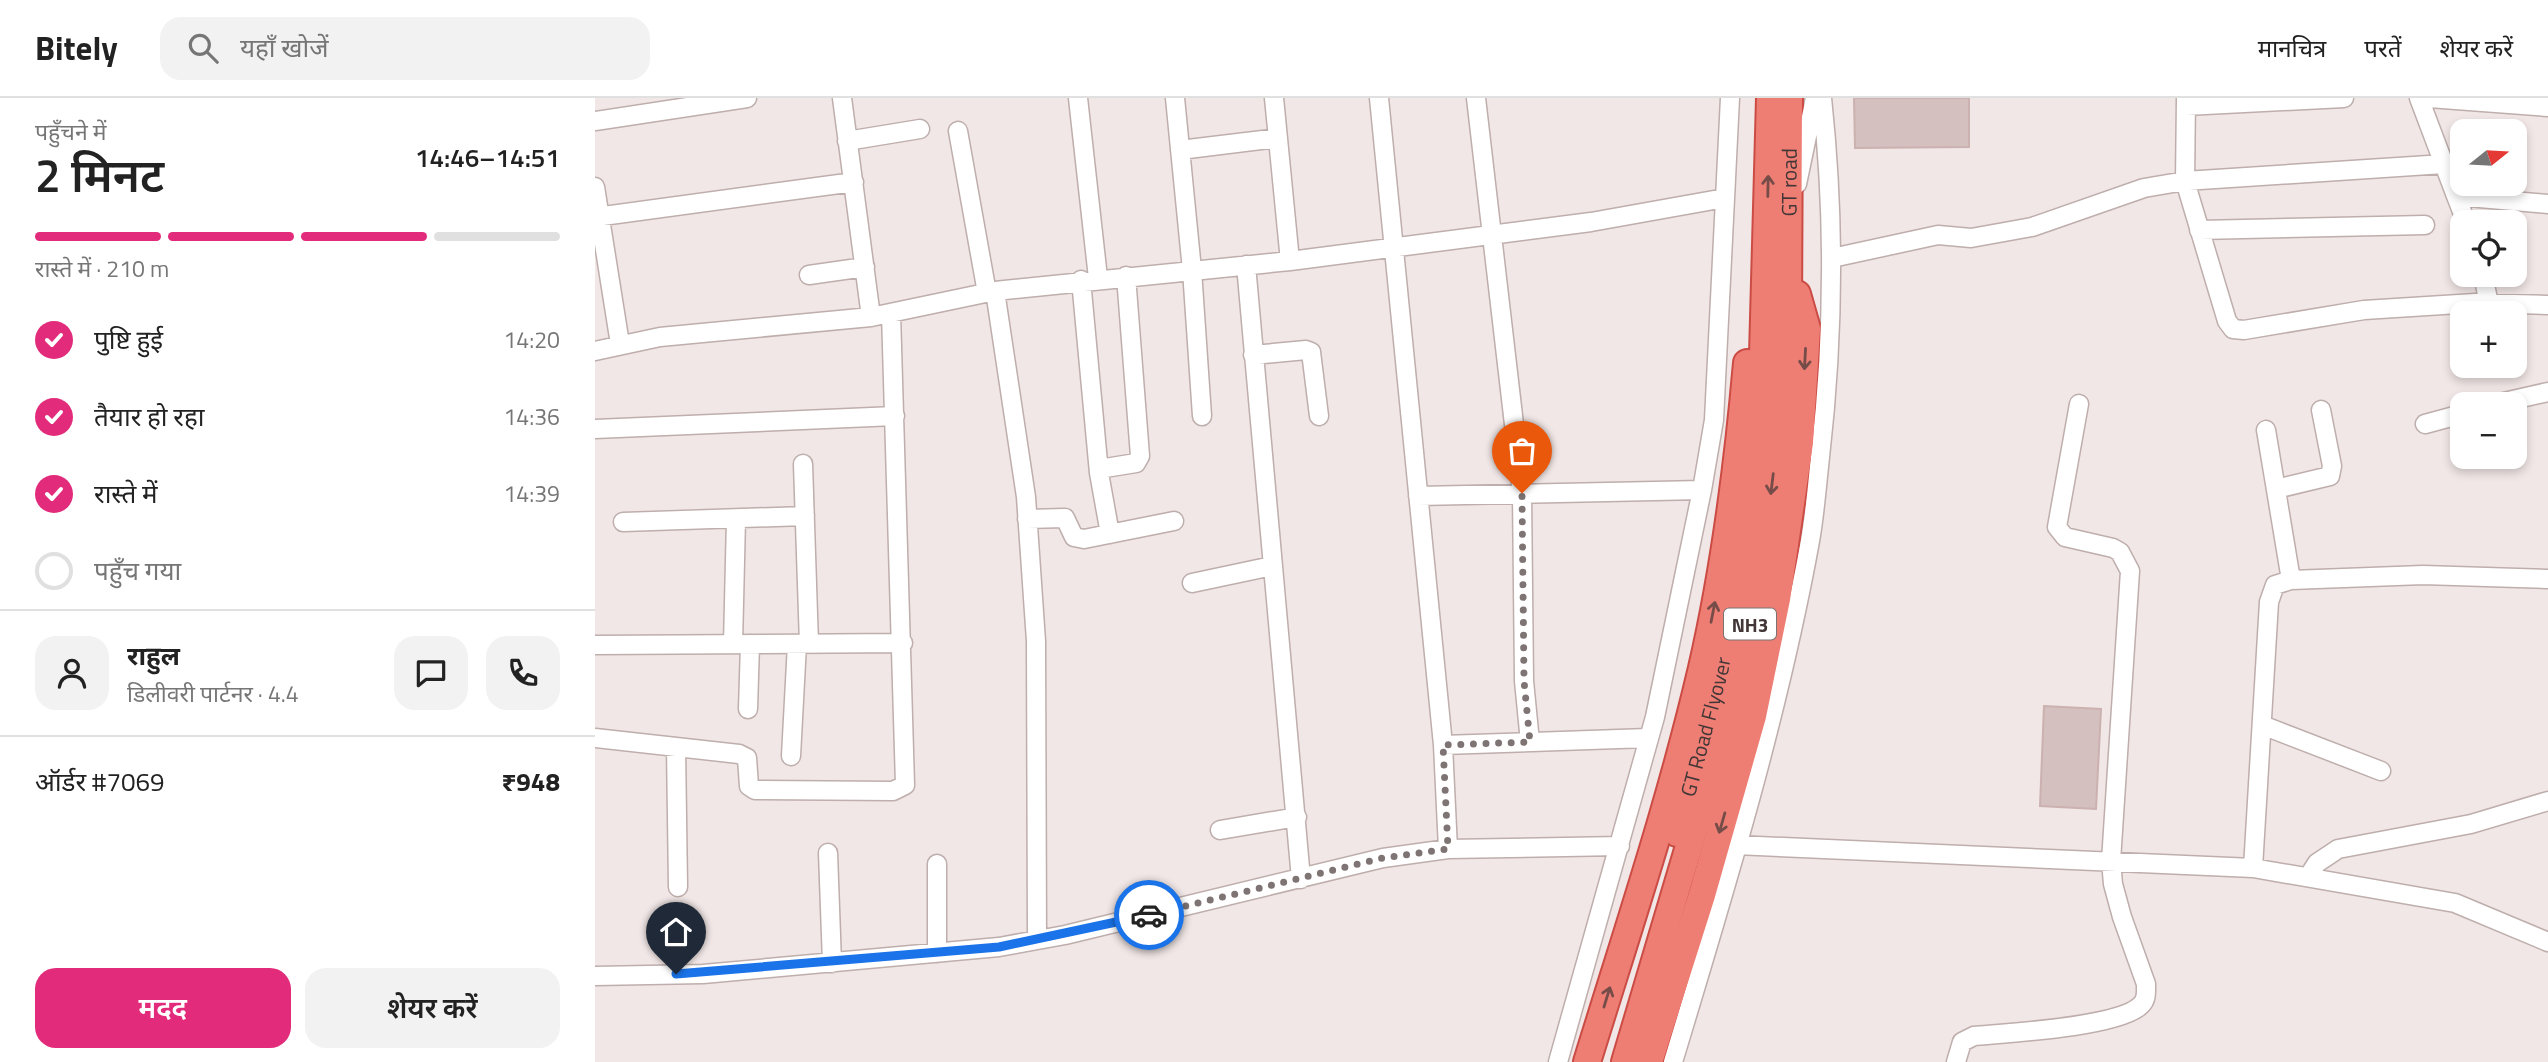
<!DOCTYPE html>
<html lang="hi">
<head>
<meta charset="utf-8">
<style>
	body { margin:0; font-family:"Titillium Web","Noto Sans Devanagari",sans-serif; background:#f2f2f2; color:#222; height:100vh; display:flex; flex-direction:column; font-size:26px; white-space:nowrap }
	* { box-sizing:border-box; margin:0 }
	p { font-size:23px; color:#767676 }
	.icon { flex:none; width:38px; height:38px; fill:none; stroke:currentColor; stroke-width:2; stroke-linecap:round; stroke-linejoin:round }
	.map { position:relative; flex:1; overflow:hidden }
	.drawer { display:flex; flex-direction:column; background:#fff; width:595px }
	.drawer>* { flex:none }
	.needle { width:46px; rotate:72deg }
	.tools { position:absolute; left:1855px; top:21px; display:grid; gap:14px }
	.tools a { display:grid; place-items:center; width:77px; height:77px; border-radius:14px; background:#fff; box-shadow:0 4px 10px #0003; font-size:35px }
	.pin { position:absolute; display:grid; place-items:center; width:60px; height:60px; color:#fff; margin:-72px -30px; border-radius:50% 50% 50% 0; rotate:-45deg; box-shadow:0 0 7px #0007 }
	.pin .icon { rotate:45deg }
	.courier { position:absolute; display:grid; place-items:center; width:70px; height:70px; margin:-35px; border:5px solid #1a73e8; border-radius:50%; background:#fff; color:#222; box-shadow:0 2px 9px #0007 }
	.overview em { font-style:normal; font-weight:600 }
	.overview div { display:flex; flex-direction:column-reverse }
	.overview { display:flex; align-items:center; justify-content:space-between; height:119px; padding:0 35px }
	h1 { font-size:46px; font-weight:600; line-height:52px }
	.bar { display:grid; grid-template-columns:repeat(4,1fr); gap:10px 7px; align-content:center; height:84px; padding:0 35px }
	.bar i { height:9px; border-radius:5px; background:#e0e0e0 }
	.bar .current { background:#e22b7a }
	.bar p { grid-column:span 4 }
	.line { display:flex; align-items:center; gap:18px; padding:0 35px; border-top:2px solid #e0e0e0 }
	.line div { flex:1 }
	.round { display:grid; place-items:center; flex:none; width:74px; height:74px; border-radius:21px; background:#f2f2f2 }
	ol { padding:0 35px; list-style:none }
	li { display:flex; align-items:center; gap:21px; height:77px }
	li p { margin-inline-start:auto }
	li .icon { padding:7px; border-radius:50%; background:#e22b7a; color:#fff; stroke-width:4 }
	li:last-child { color:#767676 }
	li i { width:38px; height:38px; border:4px solid #e0e0e0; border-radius:50% }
	.primary-button { display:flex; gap:14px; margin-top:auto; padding:14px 35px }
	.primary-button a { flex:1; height:80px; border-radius:21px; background:#e22b7a; color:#fff; font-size:28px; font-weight:600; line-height:80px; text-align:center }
	.primary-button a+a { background:#f2f2f2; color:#222 }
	header { display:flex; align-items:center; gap:42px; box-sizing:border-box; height:98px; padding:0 35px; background:#fff; border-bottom:2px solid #e0e0e0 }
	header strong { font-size:33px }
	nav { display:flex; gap:38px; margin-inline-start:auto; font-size:24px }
	.search { width:490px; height:63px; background:#f2f2f2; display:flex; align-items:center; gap:18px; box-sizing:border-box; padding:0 24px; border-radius:21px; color:#767676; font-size:26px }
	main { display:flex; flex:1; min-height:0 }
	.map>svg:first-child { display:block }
	.building { fill:#d4c0bf; stroke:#cbb1b0; stroke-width:2 }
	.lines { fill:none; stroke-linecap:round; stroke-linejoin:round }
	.minor-casing { stroke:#beaeac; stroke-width:21 }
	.highway-casing { stroke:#cb4c45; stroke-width:30 }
	.minor { stroke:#fff; stroke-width:18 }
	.highway { stroke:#ee7e74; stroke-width:26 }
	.oneway { stroke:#764c49 }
	.done { stroke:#7f7474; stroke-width:7; stroke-dasharray:0 12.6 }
	.route { stroke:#1a73e8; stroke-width:9 }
	.labels { text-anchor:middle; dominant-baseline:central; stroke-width:5; stroke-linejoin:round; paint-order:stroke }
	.shield { fill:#fff; stroke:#7b7272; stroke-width:2 }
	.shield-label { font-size:19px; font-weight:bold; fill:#423636 }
	.street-label { font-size:21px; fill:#423636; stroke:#fff }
</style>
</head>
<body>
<header>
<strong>Bitely</strong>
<div class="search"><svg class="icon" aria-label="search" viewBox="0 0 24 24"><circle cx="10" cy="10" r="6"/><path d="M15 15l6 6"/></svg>यहाँ खोजें</div>
<nav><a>मानचित्र</a><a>परतें</a><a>शेयर करें</a></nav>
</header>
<main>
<section class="drawer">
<div class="overview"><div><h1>2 मिनट</h1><p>पहुँचने में</p></div><em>14:46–14:51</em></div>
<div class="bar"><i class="current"></i><i class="current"></i><i class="current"></i><i></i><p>रास्ते में · 210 m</p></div>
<ol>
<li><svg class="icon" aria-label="check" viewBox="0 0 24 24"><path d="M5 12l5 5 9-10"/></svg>पुष्टि हुई<p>14:20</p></li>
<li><svg class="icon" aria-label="check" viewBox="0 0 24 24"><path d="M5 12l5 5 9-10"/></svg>तैयार हो रहा<p>14:36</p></li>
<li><svg class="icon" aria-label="check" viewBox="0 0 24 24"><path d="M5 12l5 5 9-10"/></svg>रास्ते में<p>14:39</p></li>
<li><i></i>पहुँच गया</li>
</ol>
<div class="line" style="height:126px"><a class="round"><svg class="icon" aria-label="person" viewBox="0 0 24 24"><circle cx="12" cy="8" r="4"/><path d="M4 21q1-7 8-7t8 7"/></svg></a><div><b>राहुल</b><p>डिलीवरी पार्टनर · 4.4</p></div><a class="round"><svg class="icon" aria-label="chat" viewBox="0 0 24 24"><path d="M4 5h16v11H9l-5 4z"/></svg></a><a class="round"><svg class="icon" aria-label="phone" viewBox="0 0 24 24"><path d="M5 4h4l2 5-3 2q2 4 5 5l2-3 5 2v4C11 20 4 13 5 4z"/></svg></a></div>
<div class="line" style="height:91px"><div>ऑर्डर #7069</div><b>₹948</b></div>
<div class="primary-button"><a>मदद</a><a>शेयर करें</a></div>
</section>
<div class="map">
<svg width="1953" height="964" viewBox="0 0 1953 964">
	<rect width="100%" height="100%" fill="#f1e7e6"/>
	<path class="building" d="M1259,0H1374V49L1260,50Z
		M1449,608L1506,611L1501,711L1445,708Z"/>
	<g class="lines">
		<defs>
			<path id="minor" d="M247,0L276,219
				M483,0L503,180
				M580,0L597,172L607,318
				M679,0L695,163
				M784,0L848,647L853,751
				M881,0L927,395L929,583L935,644
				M1591,0L1590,83L1632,223L1638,231L1649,232L1769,212L1880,205L1953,207
				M1824,0L1861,98L1953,106
				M1834,0L1953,9
				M1591,8L1749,0
				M0,23L152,0
				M363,33L392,195
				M252,43L325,31
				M585,52L683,40
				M1202,86L1220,0
				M0,89L25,246
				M1861,98L1871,124
				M0,119L259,84
				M1604,132L1830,127
				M1237,160L1343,137L1376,140L1437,129L1549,90L1590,83L1849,66
				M651,167L706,781
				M214,177L270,169
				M1888,177L1894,206
				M486,182L504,375L515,436
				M400,193L431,399L441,543L442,842
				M0,253L65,239L276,219L400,193L695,163L996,124L1130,100
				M658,257L711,252L716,254L724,318
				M1900,306L1953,294
				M1830,326L1867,316
				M0,331L300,318
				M1671,332L1696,482
				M208,366L214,546
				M504,371L541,365L545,358L531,178
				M1681,391L1735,378L1737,368L1726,312
				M823,398L1107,392
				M432,421L470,420L479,439L489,441L579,423
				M28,424L210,418
				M597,485L677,468
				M138,546L141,421
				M0,547L308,545
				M153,611L155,546
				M1667,627L1786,673
				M0,640L144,656L152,660L154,688L160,692L298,693L310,687L296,215
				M848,647L1053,640
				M81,649L83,789
				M196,658L202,546
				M625,732L702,719
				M1141,747L1658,770L1860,805L1953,844
				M233,755L237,865
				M342,766V855
				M1658,770L1674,504L1680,487L1696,482L1828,477L1953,481
				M1713,779L1722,765L1743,751L1876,726L1953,703
				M0,878L108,876L404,849L470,837L788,760L853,751L1025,748
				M963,964L1060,619L1107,392L1119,322L1135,0
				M1078,964C1130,792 1183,619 1215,443C1220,415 1222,386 1225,359C1239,238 1240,120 1227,0
				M1361,964L1367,944L1379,938C1412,935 1525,929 1546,907C1552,901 1551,894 1551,886L1527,819L1518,786L1516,763L1535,473L1525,454L1518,450L1470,439L1462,429L1484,306"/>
			<g id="highway">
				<path id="s1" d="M1082,735L1125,574L1150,452L1166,330L1175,0"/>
				<path d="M992,964C1032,834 1076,703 1107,570C1130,470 1143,367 1152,265"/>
				<path id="s2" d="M1030,964L1146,573L1169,451L1185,326L1193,220L1194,0"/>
				<path d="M1054,964L1107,797L1158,618L1182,501L1205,344L1212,231L1202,196"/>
			</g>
		</defs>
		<use href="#minor" class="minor-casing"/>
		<use href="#highway" class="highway-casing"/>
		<use href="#minor" class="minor"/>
		<use href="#highway" class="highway"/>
	</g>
	<defs><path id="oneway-shaft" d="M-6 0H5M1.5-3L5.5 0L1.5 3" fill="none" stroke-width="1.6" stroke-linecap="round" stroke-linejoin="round" transform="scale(1.75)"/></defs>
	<g class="oneway">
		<use href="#oneway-shaft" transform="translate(1173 88) rotate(-89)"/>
		<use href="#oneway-shaft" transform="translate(1210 261) rotate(93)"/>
		<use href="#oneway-shaft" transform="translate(1177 386) rotate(97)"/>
		<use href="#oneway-shaft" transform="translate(1118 514) rotate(-79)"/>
		<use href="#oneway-shaft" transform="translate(1127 725) rotate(106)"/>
		<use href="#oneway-shaft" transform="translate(1012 899) rotate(-73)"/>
	</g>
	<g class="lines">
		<path class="done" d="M554,817L788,760L853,751L848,647L935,644L929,583L927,395"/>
		<path class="route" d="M81,876L404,849L554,817"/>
	</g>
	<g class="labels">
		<rect class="shield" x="1129" y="510.5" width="52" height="31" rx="5"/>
		<g class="shield-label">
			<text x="1155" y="526">NH3</text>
		</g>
		<g class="street-label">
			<text stroke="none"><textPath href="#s2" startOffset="900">GT road</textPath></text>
			<text stroke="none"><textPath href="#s1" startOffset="110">GT Road Flyover</textPath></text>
		</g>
	</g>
</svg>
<div class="tools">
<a><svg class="needle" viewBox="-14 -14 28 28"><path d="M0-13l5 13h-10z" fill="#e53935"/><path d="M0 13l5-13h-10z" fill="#767676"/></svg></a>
<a><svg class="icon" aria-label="locate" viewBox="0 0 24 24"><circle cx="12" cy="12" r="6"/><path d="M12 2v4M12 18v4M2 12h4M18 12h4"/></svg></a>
<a>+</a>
<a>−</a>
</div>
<div class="pin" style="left:927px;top:395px;background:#ea580c"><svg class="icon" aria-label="bag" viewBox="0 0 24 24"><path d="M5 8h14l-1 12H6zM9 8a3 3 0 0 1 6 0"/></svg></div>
<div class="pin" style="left:81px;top:876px;background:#1f2937"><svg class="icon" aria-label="home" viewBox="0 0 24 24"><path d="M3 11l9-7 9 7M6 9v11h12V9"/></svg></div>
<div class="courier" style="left:554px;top:817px"><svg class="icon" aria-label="car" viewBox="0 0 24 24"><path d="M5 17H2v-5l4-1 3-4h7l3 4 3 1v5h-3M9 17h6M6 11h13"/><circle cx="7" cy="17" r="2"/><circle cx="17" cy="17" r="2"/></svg></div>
</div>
</main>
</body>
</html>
